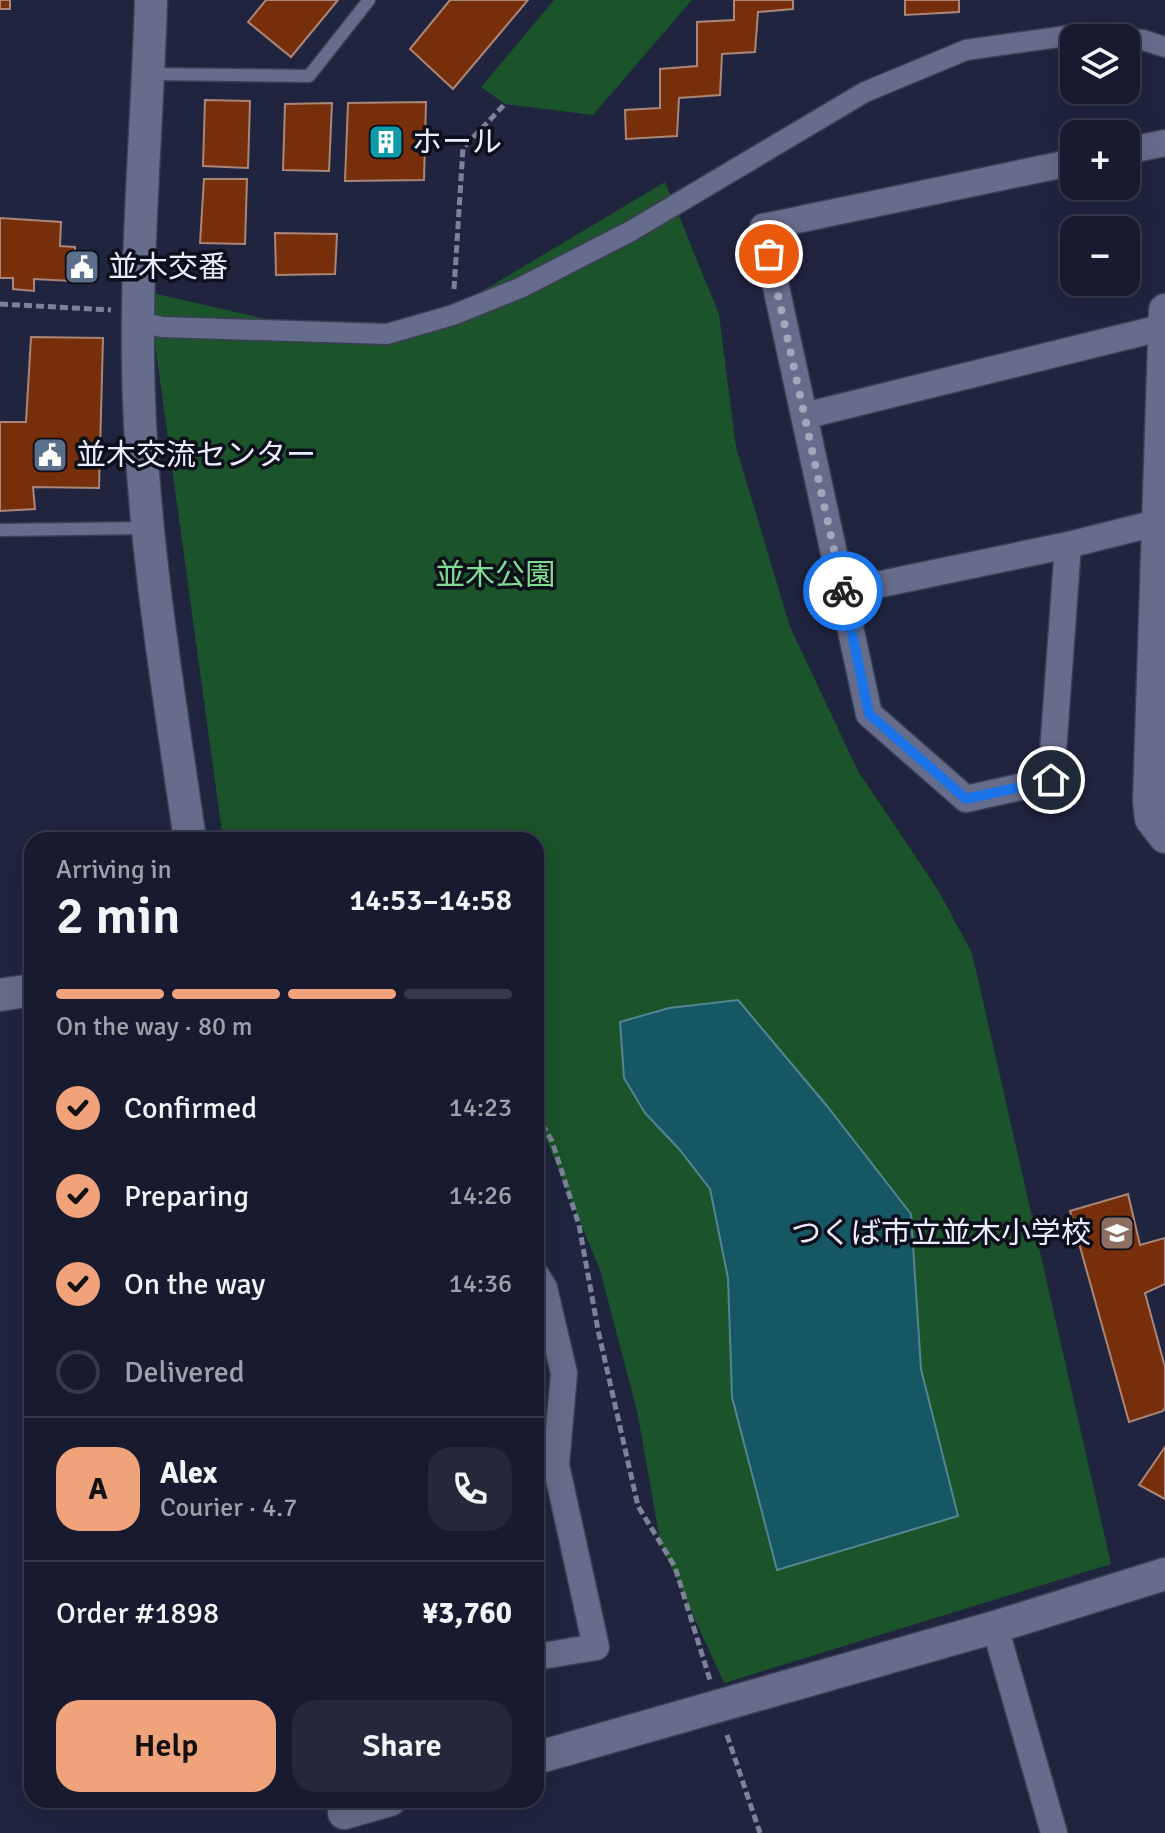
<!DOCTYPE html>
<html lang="en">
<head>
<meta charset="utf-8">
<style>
	body { margin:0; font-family:Signika,"Noto Sans JP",sans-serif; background:#25283b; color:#f1f3f6; height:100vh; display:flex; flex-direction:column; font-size:30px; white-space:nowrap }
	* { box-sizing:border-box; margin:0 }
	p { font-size:26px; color:#9fa1aa }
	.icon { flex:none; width:44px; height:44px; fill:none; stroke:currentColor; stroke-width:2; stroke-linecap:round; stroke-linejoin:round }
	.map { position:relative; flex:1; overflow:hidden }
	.drawer { position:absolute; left:24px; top:832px; width:520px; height:976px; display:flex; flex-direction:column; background:#181b2f; border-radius:24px; box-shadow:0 8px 32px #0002,0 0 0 2px #36394b }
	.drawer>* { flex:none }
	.buttons { position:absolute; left:1060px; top:24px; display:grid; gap:16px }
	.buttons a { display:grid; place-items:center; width:80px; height:80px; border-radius:16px; background:#181b2f; box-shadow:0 8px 32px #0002,0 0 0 2px #36394b; font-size:40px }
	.pin { position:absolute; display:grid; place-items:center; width:68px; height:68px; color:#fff; margin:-34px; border:4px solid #fff; border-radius:50%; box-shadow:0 2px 8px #0007 }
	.courier { position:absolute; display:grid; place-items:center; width:80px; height:80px; margin:-40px; border:6px solid #1a73e8; border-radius:50%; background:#fff; color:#222; box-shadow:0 2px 10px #0007 }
	.head em { font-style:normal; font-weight:600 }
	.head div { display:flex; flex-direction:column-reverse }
	.head { display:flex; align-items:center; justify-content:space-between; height:136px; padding:0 32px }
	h1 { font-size:52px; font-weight:600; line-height:60px }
	.bar { display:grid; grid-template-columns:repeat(4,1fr); gap:12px 8px; align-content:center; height:96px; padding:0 32px }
	.bar i { height:10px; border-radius:6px; background:#36394b }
	.bar .current { background:#f0a27a }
	.bar p { grid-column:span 4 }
	.line { display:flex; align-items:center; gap:20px; padding:0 32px; border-top:2px solid #36394b }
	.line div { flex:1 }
	.round { display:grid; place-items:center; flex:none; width:84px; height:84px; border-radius:24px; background:#25283b }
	ol { padding:0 32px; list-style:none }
	li { display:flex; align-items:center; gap:24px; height:88px }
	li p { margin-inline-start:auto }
	li .icon { padding:8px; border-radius:50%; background:#f0a27a; color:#111; stroke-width:4 }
	li:last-child { color:#9fa1aa }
	li i { width:44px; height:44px; border:4px solid #36394b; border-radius:50% }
	.cta { display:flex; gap:16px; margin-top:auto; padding:16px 32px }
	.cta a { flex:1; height:92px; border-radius:24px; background:#f0a27a; color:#111; font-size:32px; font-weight:600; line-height:92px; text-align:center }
	.cta a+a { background:#25283b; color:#f1f3f6 }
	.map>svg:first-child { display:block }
	.green { fill:#1b532a }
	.water { fill:#155863; stroke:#558592; stroke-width:2 }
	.building { fill:#762f0a; stroke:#aa8678; stroke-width:2 }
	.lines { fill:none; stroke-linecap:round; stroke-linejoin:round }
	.service-casing { stroke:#3c3e55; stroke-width:15 }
	.pedestrian-casing { stroke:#3c3e55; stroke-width:23 }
	.minor-casing { stroke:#3c3e55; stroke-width:29 }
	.tertiary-casing { stroke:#3c3e55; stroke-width:35 }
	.path { stroke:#7e8298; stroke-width:5; stroke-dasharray:8 4; stroke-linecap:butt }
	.service { stroke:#666c8b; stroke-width:12 }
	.pedestrian { stroke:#666c8b; stroke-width:20 }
	.minor { stroke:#666c8b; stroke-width:26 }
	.tertiary { stroke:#666c8b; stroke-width:32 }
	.done { stroke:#a3a7bc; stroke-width:8; stroke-dasharray:0 14.4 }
	.route { stroke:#1a73e8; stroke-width:10 }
	.labels { text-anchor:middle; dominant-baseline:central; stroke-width:7; stroke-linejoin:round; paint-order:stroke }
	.poi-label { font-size:30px; fill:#e9edff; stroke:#0d0f1a; text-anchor:start }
	.park-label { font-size:30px; fill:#7edd91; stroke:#0d0f1a }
</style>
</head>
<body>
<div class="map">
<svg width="1165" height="1833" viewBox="0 0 1165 1833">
	<rect width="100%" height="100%" fill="#20243f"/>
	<path class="green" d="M554,0H692L593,115L505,104L481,87Z
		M665,182L719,314L736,447L790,627L858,771L938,890L972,953L1111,1564L724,1683L661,1545L637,1411L600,1270L536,1115V840H223L148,292L348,338L444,314Z"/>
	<path class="water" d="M738,1000L827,1106L911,1214L921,1369L958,1516L777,1570L732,1397L728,1278L710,1189L679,1149L645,1113L624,1078L620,1022L669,1008Z"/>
	<path class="building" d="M0,0H10V9H0Z
		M266,0H338L291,57L248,22Z
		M450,0H528L453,89L410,49Z
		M734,0H793V9L758,12L755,52L722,54L720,95L679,98L677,136L626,139L625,110L660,108V69L697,66V22L734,20Z
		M905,0H959V12L905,15Z
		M205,100L250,101L248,168L203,166Z
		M426,102L424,180L345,181L348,103Z
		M332,103L329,171L283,170L285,104Z
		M204,179H247L245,244L200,243Z
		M0,218L61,222L60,246L75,247V251L93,252L91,282L34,279V291L13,289V278H0Z
		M275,233L337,234L335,274L276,275Z
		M31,337L103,338L99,488L33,487L35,509L0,511V422H26Z
		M1128,1194L1140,1245L1165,1238V1284L1145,1293L1165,1367V1407L1163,1411L1129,1422L1070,1211Z
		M1165,1447V1499L1139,1485Z"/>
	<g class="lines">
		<defs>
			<path id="service" d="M149,74L309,76L369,0
				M0,530L145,528"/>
			<path id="pedestrian" d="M1126,39L1143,40L1165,47
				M137,321L162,327L387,334L453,315L520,288L631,231L865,92L966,50L1066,36L1113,38"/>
			<path id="minor" d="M1126,151L1165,143
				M804,416L1164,327
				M1068,545L1051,780L966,799L869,714L763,227L1074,162
				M843,592L1068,545L1160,522
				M536,1275L544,1288L564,1373L556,1465L596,1647L536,1657
				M995,1627L1054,1833"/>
			<path id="tertiary" d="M151,0C147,133 134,267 139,400C144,548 169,694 190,840
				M1165,310L1149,801L1151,819L1165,837
				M0,995L32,990
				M536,1758L995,1627L1165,1574
				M344,1813L390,1800"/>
		</defs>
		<use href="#service" class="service-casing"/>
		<use href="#pedestrian" class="pedestrian-casing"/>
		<use href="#minor" class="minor-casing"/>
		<use href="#tertiary" class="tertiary-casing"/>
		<path class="path" d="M454,289L463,148L505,104
			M0,304L111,310
			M536,1114L552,1141L579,1225L598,1330L638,1506L675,1567L710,1680
			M727,1735L760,1833"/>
		<use href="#service" class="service"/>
		<use href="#pedestrian" class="pedestrian"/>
		<use href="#minor" class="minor"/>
		<use href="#tertiary" class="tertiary"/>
	</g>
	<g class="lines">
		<path class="done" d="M769,254L843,591"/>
		<path class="route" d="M843,591L869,714L966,799L1051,780"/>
	</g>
	<defs>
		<symbol id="building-square" viewBox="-11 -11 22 22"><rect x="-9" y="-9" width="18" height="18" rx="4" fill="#0f9aa8" stroke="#0d0f1a"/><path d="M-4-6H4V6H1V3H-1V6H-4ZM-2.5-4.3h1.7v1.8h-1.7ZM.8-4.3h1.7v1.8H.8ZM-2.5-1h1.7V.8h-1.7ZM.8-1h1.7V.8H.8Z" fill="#fff"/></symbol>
		<symbol id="civic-square" viewBox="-11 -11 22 22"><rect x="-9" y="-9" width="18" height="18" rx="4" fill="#5c6f8a" stroke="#0d0f1a"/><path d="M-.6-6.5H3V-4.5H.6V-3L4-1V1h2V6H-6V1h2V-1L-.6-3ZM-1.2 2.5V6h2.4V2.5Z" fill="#fff"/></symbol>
		<symbol id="school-square" viewBox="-11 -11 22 22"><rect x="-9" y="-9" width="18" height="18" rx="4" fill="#8d6e63" stroke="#0d0f1a"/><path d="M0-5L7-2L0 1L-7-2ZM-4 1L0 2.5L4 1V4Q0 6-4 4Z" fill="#fff"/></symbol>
	</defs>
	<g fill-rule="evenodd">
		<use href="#building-square" x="366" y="122" width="40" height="40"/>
		<use href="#civic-square" x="62" y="247" width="40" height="40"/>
		<use href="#civic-square" x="30" y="435" width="40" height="40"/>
		<use href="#school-square" x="1097" y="1213" width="40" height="40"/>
	</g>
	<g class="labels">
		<g class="poi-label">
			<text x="412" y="142">ホール</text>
			<text x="108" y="267">並木交番</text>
			<text x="76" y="455">並木交流センター</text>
			<text x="1091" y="1233" text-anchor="end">つくば市立並木小学校</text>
		</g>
		<g class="park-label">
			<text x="495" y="575">並木公園</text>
		</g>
	</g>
</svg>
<div class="buttons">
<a><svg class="icon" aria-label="layers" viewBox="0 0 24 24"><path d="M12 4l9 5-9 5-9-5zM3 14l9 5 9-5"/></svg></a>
<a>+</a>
<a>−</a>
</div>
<div class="pin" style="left:769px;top:254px;background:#ea580c"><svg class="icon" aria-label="bag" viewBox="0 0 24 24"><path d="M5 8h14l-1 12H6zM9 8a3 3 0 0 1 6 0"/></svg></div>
<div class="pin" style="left:1051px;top:780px;background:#1f2937"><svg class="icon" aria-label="home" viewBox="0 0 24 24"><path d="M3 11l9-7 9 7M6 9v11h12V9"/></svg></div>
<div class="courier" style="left:843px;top:591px"><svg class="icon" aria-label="bike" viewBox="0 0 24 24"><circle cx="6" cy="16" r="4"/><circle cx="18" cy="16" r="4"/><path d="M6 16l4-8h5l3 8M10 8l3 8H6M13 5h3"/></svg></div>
<section class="drawer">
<div class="head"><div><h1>2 min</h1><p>Arriving in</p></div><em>14:53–14:58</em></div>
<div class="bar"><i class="current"></i><i class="current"></i><i class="current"></i><i></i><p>On the way · 80 m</p></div>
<ol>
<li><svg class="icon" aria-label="check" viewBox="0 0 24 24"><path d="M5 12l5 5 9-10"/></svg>Confirmed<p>14:23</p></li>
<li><svg class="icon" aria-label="check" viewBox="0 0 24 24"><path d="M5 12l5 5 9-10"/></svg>Preparing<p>14:26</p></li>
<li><svg class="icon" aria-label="check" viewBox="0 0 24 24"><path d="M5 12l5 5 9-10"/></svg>On the way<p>14:36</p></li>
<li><i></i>Delivered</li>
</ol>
<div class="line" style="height:144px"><b class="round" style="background:#f0a27a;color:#111">A</b><div><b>Alex</b><p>Courier · 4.7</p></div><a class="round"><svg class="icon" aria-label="phone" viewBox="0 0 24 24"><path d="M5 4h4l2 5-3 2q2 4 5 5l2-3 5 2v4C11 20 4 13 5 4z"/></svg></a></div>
<div class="line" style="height:104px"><div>Order #1898</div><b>¥3,760</b></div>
<div class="cta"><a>Help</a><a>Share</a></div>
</section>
</div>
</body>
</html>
